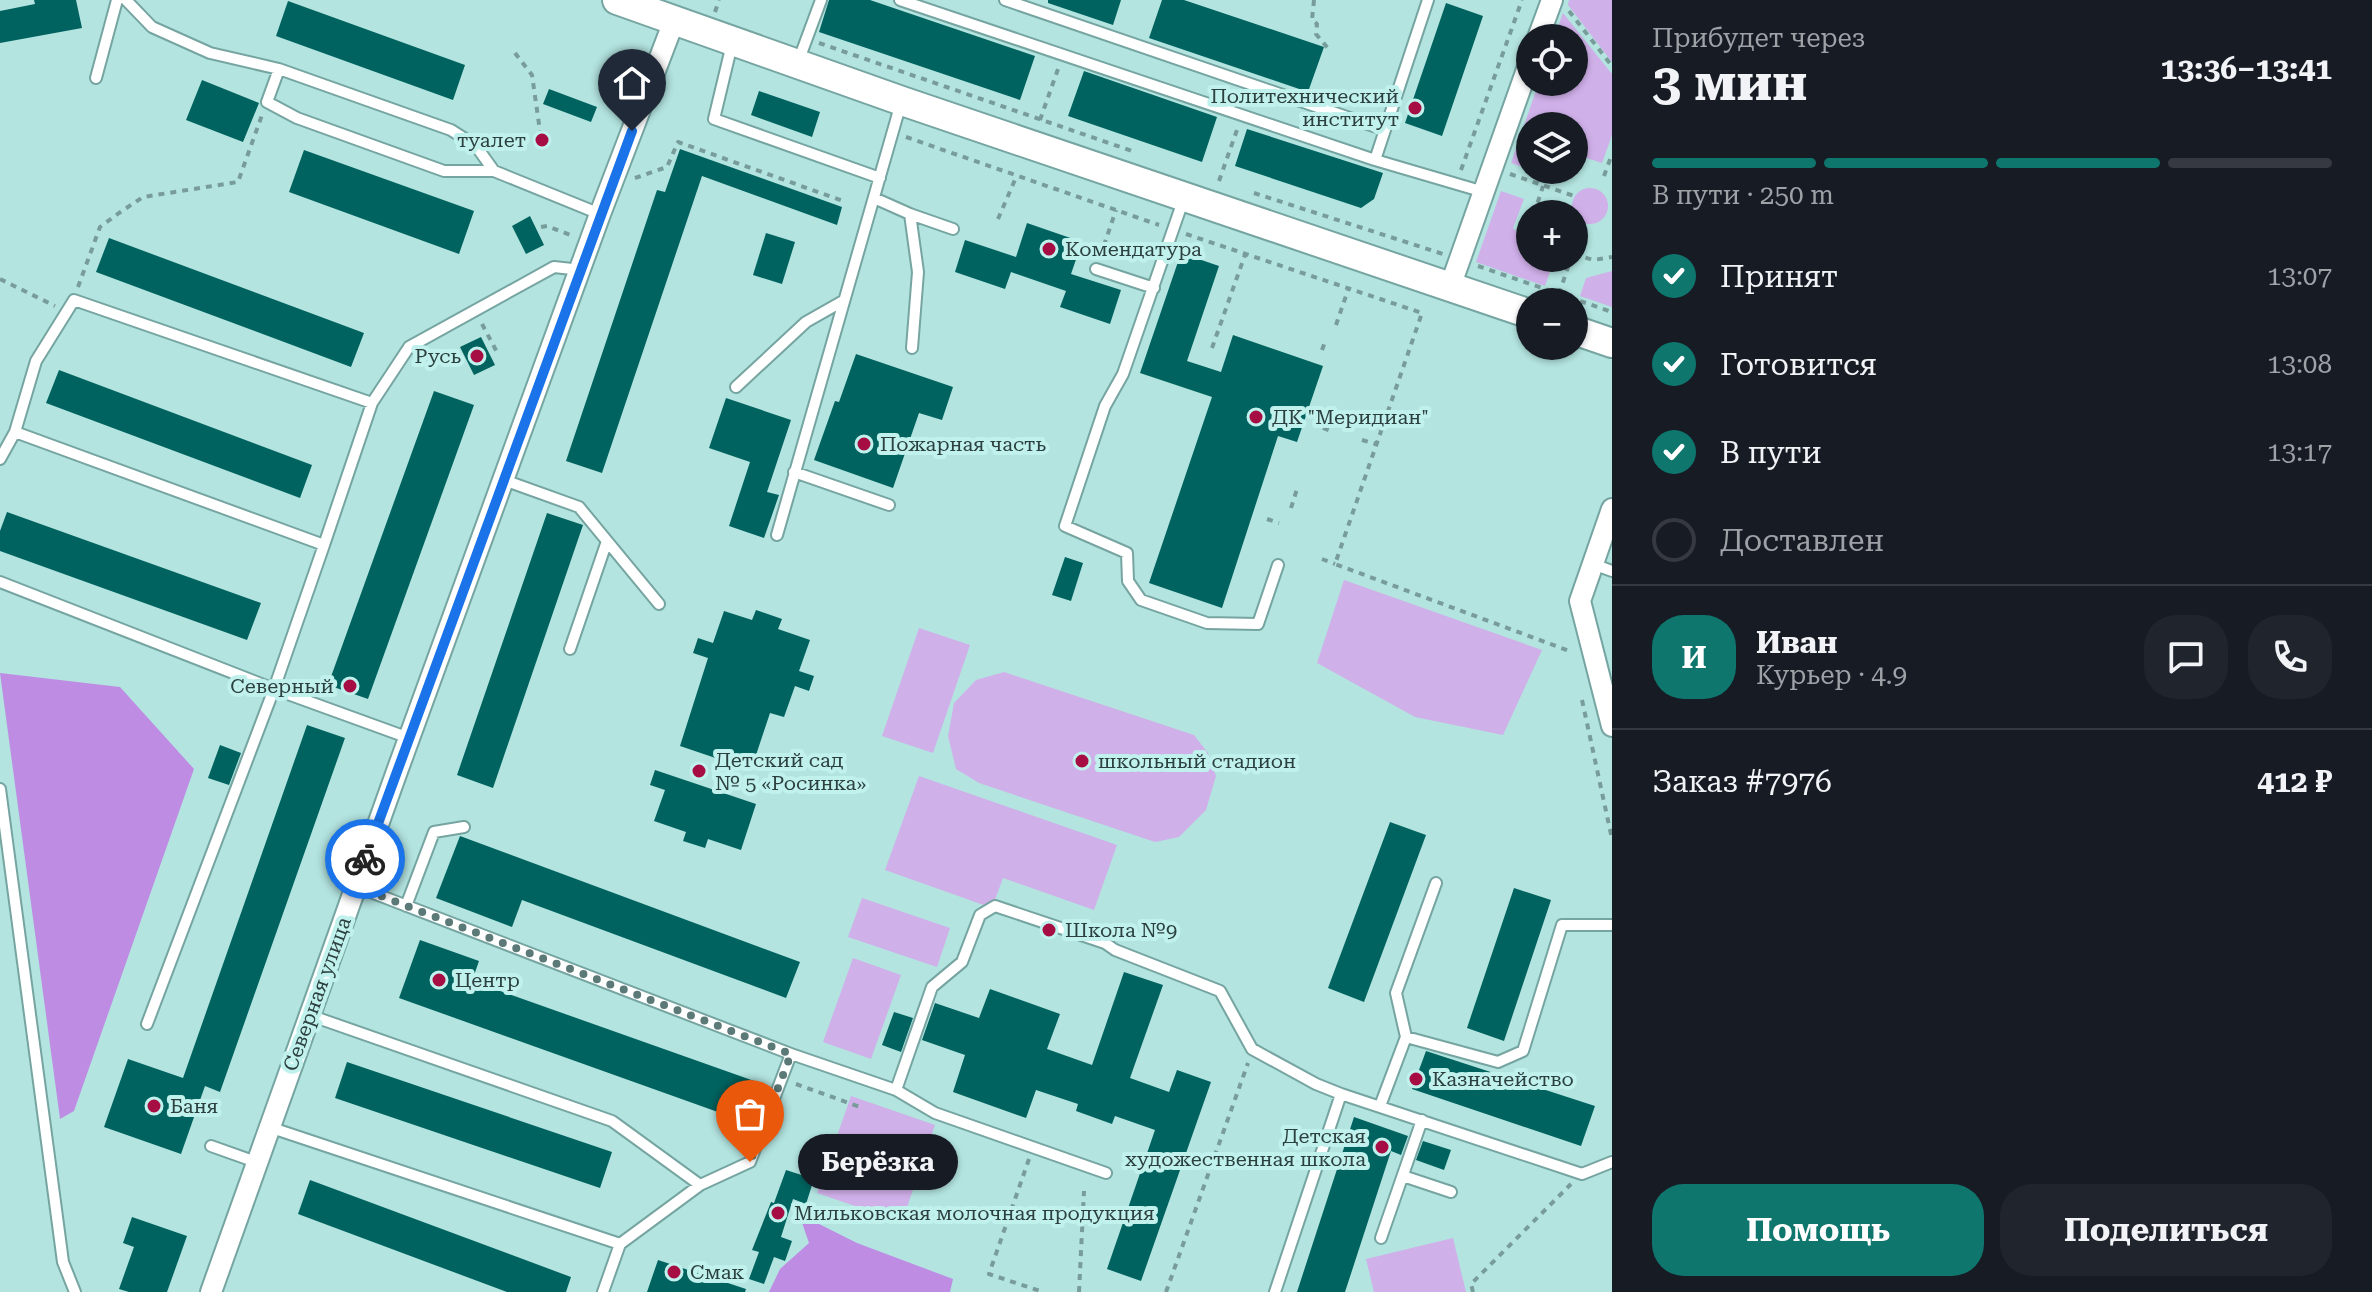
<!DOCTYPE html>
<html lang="ru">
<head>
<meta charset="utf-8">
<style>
	body { margin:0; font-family:"Roboto Serif",serif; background:#20242c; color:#f1f3f6; height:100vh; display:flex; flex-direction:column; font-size:30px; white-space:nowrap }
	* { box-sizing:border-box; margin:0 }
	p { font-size:26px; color:#9ea1a6 }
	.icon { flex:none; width:44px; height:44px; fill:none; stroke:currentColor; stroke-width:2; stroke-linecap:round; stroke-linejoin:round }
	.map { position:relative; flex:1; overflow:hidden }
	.panel { display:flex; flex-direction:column; background:#171b24; width:760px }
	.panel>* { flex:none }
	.tools { position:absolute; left:1516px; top:24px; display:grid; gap:16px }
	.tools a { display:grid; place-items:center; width:72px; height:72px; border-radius:50%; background:#171b24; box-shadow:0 2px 6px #0004; font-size:40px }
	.pin { position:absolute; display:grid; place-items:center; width:68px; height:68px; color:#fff; margin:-82px -34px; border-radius:50% 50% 50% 0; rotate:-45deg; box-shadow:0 0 8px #0007 }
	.pin .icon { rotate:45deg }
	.courier { position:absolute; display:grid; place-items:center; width:80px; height:80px; margin:-40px; border:6px solid #1a73e8; border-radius:50%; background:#fff; color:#222; box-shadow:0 2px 10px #0007 }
	.bubble { position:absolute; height:56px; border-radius:28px; background:#171b24; box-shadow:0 2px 6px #0004; font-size:26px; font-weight:700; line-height:56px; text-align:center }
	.head em { font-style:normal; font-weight:700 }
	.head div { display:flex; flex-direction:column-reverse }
	.head { display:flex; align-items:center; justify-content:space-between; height:136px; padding:0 40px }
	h1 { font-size:52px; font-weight:700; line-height:60px }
	.bar { display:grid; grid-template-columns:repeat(4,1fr); gap:12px 8px; align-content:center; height:96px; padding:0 40px }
	.bar i { height:10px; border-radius:6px; background:#363941 }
	.bar .on { background:#0f766e }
	.bar p { grid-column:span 4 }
	.line { display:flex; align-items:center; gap:20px; padding:0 40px; border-top:2px solid #363941 }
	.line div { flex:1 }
	.round { display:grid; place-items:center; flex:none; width:84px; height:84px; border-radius:32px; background:#20242c }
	ol { padding:0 40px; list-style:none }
	li { display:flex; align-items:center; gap:24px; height:88px }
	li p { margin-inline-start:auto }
	li .icon { padding:8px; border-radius:50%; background:#0f766e; color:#fff; stroke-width:4 }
	li:last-child { color:#9ea1a6 }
	li i { width:44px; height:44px; border:4px solid #363941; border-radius:50% }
	.primary-button { display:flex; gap:16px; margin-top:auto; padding:16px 40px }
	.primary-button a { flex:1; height:92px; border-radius:32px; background:#0f766e; color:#fff; font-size:32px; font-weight:700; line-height:92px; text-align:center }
	.primary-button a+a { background:#20242c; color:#f1f3f6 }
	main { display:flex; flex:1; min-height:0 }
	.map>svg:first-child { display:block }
	.green { fill:#d0b0e9 }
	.forest { fill:#be8de3 }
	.building { fill:#00635f }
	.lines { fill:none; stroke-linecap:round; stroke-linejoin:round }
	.lane-casing { stroke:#76a5a1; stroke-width:14 }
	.street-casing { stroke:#76a5a1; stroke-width:24 }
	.secondary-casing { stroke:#76a5a1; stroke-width:32 }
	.path { stroke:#789c9a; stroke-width:4; stroke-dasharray:6 6; stroke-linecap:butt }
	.lane { stroke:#fff; stroke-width:10 }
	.street { stroke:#fff; stroke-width:20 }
	.secondary { stroke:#fff; stroke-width:28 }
	.done { stroke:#5b7977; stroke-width:8; stroke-dasharray:0 14.4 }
	.route { stroke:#1a73e8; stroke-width:10 }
	.poi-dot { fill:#a60e43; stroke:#c0f1ed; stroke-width:3 }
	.labels { text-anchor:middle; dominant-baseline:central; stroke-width:8; stroke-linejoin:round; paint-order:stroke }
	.poi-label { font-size:20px; fill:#2c403f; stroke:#c0f1ed; text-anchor:start }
	.street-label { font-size:20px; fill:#2c403f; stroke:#c0f1ed }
</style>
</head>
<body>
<main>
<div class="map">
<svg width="1612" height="1292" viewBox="0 0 1612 1292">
	<rect width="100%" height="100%" fill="#b3e4e0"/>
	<path class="green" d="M1569,0H1612V62L1568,5Z
		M1563,13L1612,74V135L1602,163L1574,154V126H1530V170L1511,163L1539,82H1574V38H1554Z
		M1572 206a18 18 0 1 1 36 0a18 18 0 1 1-36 0Z
		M1501,191L1524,199L1513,228L1530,245V258H1544L1552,266L1545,286L1476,262Z
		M1612,271V307L1580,296L1586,278Z
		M1344,580L1542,650L1503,735L1415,717L1317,663Z
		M919,628L970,645L933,753L882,736Z
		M1004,672L1194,735L1208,753L1216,776L1206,810L1179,837L1155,842L979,783L956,769L948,736L954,703L976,680Z
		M919,776L1117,845L1094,910L1003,878L992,908L885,870Z
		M862,898L950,928L937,967L848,937Z
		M853,958L901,975L871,1059L823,1042Z
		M851,1096L935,1125L902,1222L817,1193Z
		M1453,1238L1466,1292H1374L1366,1259Z"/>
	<path class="forest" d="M0,673L120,687L194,769L74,1111L60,1119Z
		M799,1214L857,1243L953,1279L950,1292H769L780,1269L809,1243Z"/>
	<path class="building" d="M34,0H76L82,28L0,43V11L35,4Z
		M829,0H870L1035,56L1020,100L819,32Z
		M1048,0H1121L1113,25L1048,3Z
		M1162,0H1184L1324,47L1308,92L1149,38Z
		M288,1L465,65L453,100L276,36Z
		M1446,3L1483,16L1442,136L1405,123Z
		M1084,71L1217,117L1202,162L1068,116Z
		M202,80L259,103L243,142L186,120Z
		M549,89L597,107L591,122L543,104Z
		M759,91L820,112L812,137L751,115Z
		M1247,129L1383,173L1374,199L1361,208L1235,166Z
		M680,149L842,207L837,225L702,176L602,473L566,461L657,190L665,192Z
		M304,150L474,211L459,254L289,192Z
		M530,216L544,245L526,254L512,226Z
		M1027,223L1082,242L1071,274L1121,290L1110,324L1060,307L1066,291L1011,272L1005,289L955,272L965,240L1016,257Z
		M766,233L795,242L782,284L753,275Z
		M109,238L364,333L351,367L96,272Z
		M1181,253L1219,266L1187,361L1221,372L1233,335L1323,366L1297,442L1278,436L1222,608L1149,583L1212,397L1140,373Z
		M481,337L495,365L474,375L460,347Z
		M856,354L953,387L942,420L919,413L893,488L814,460L835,401L839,402Z
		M59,370L312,465L300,498L46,403Z
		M434,391L474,405L368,699L328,685Z
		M726,398L791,420L767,492L779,495L764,538L729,526L750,462L709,448Z
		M7,512L261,603L247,640L0,551V531Z
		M547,513L583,525L493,788L457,775Z
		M1065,557L1083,563L1071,601L1052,595Z
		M756,610L782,619L778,629L810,640L799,671L814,676L809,691L795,686L784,717L770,713L751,770L680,746L708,658L693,653L698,638L713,643L724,611L752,620Z
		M307,725L345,738L220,1092L205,1086L181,1154L104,1127L128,1059L183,1078Z
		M220,745L241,753L229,785L208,778Z
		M655,770L756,804L741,850L708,839L705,848L683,841L686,832L654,821L665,790L650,785Z
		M1390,822L1426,835L1364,1002L1328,988Z
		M460,836L800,962L786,998L522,900L512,927L436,898Z
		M1514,888L1551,900L1504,1041L1467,1028Z
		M420,940L479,961L472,981L757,1082L743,1121L399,998Z
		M1124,972L1163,985L1130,1078L1169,1092L1177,1070L1211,1082L1141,1281L1107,1269L1155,1130L1115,1116L1112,1124L1076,1111L1078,1104L1036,1090L1026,1118L953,1092L965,1055L922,1040L935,1003L979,1018L990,989L1060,1014L1047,1049L1092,1065Z
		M894,1012L913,1018L901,1052L882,1045Z
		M1426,1051L1595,1106L1581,1146L1412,1089Z
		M347,1062L612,1152L600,1188L335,1098Z
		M1354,1117L1408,1136L1401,1155L1391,1151L1345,1292H1297Z
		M1423,1141L1451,1150L1444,1170L1416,1160Z
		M786,1170L814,1179L806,1204L793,1199L781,1237L792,1241L785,1261L774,1257L764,1284L749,1279L759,1252L752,1250L771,1202L774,1203Z
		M310,1180L571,1277L566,1292H507L298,1214Z
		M132,1217L187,1236L167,1292H129L119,1289L134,1247L123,1243Z
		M658,1260L746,1289L745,1292H647Z"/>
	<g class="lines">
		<defs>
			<path id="lane" d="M126,0L152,27L210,53L279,69L451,130L476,146L494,171
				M900,0L1375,160L1428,0
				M1005,0L1385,130
				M732,44L714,119L880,178
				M798,62L821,0
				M279,69L267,102L297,118L444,171H494L600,214
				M96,78L117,0
				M1375,160L1484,192
				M874,198L910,214L918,272L912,348
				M1184,198L1123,374L1105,406L1065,526L1127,553L1128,581L1141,600L1207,623L1258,624L1278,565
				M910,214L953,229
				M1096,269L1154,288
				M736,387L806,322L843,301
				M15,432L324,545L372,403
				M0,459L15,432L36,361L74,300L372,403L409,347L554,267L581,270
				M794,472L889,505
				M504,480L579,507L659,604
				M777,535L901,103
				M1593,564L1612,571
				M0,582L274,689L409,738
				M570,649L607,541
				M0,789L63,1262L75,1292
				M355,886L791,1054L750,1162L700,1185L620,1244L603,1292
				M406,906L434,832L464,827
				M309,1015L612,1121L700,1185
				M147,1024L274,689L324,545
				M1406,1037L1498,1062L1523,1051L1562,925H1612
				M791,1054L896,1090L935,1113L1106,1173
				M896,1090L932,987L962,962L980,915L995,906L1105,943L1115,950L1220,991L1252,1049L1316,1084L1341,1094
				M1380,1106L1406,1037L1396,993L1436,883
				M269,1127L620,1244
				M211,1146L256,1162
				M1403,1176L1451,1192
				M1381,1238L1422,1120
				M1275,1292L1341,1094L1582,1174L1612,1162"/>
			<path id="street" d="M1538,38L1552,0
				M1450,287L1530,61
				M1612,509L1580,601L1612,726
				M211,1292L396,774L600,214L674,21"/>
			<path id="secondary" d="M617,0L902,101L1530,314
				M1574,330L1612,343"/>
		</defs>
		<use href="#lane" class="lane-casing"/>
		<use href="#street" class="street-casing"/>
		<use href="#secondary" class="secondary-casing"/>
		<path class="path" d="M1314,0L1312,20L1317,24L1316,34L1331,52
			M1569,11L1612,66
			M715,12L719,0
			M819,43L1132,151
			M515,53L532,75L540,131
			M1040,120L1058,69
			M906,137L1159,225
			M1461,170L1522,0
			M1510,174L1574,196
			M1604,176L1612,154
			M635,178L667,167L678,142L846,202
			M1219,181L1238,127
			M1254,193L1443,254
			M1534,214L1543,186
			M998,219L1017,175
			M541,227L547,226L573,236
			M1186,234L1422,313L1335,564L1572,652
			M1574,254L1593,260L1612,257
			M1100,257L1116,210
			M1478,266L1612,312
			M0,279L55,306
			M78,287L100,227L119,213L143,197L238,182L262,115
			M1559,294L1571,258
			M482,324L498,354
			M1336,325L1349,287
			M1212,348L1246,252
			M1322,350L1326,339
			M1323,428L1331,431
			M1362,440L1376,444
			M1291,508L1297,489
			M1267,519L1279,523
			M1322,559L1335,564
			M1582,700L1612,839
			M796,1084L860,1107
			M1029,1159L989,1274L1043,1292
			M1079,1292L1084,1191
			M1166,1292L1248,1063
			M1473,1292L1471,1284L1571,1184"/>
		<use href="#lane" class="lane"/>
		<use href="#street" class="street"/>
		<use href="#secondary" class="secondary"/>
	</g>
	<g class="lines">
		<path class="done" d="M365,859L355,886L791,1054L750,1162"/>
		<path class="route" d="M365,859L632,131"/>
	</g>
	<g class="poi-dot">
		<circle cx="1415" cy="108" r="8"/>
		<circle cx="542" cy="140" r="8"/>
		<circle cx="1049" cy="249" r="8"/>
		<circle cx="477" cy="356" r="8"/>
		<circle cx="1256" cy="417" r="8"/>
		<circle cx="864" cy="444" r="8"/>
		<circle cx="350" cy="686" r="8"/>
		<circle cx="1082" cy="761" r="8"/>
		<circle cx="699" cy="771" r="8"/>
		<circle cx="1049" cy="930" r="8"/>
		<circle cx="439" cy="980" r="8"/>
		<circle cx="1416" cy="1079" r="8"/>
		<circle cx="154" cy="1106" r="8"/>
		<circle cx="1382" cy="1147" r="8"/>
		<circle cx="778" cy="1213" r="8"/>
		<circle cx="674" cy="1272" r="8"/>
	</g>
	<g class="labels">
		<g class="poi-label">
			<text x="1399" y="96" text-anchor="end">Политехнический<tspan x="1399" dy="23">институт</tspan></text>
			<text x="526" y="140" text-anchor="end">туалет</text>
			<text x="1065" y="249">Комендатура</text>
			<text x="461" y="356" text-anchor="end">Русь</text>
			<text x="1272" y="417">ДК "Меридиан"</text>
			<text x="880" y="444">Пожарная часть</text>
			<text x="334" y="686" text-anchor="end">Северный</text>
			<text x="715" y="760">Детский сад<tspan x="715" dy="23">№ 5 «Росинка»</tspan></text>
			<text x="1098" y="761">школьный стадион</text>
			<text x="1065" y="930">Школа №9</text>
			<text x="455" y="980">Центр</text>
			<text x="1432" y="1079">Казначейство</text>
			<text x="170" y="1106">Баня</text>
			<text x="1366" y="1136" text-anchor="end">Детская<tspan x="1366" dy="23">художественная школа</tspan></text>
			<text x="794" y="1213">Мильковская молочная продукция</text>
			<text x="690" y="1272">Смак</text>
		</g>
		<g class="street-label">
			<text transform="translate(317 994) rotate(-70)">Северная улица</text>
		</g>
	</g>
</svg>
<div class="tools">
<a><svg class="icon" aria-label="locate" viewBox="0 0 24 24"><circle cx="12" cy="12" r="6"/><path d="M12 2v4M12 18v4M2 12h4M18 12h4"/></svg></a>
<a><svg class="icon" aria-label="layers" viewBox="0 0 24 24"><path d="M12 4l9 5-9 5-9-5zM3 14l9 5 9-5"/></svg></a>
<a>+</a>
<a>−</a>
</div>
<div class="pin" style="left:750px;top:1162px;background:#ea580c"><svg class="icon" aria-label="bag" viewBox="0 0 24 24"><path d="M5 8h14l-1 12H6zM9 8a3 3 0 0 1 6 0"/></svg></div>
<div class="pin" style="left:632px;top:131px;background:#1f2937"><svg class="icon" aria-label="home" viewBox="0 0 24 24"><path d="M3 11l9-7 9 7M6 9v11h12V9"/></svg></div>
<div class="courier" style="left:365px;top:859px"><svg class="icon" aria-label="bike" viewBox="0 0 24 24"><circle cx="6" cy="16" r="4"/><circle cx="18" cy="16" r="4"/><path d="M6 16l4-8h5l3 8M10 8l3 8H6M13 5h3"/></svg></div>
<div class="bubble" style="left:798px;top:1134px;width:160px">Берёзка</div>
</div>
<section class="panel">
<div class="head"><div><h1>3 мин</h1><p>Прибудет через</p></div><em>13:36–13:41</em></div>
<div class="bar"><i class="on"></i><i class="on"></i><i class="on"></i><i></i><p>В пути · 250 m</p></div>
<ol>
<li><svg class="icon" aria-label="check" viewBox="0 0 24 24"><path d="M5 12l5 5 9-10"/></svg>Принят<p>13:07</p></li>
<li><svg class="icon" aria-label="check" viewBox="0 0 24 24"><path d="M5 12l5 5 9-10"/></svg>Готовится<p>13:08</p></li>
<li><svg class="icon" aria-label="check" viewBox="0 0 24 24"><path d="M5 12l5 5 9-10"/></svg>В пути<p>13:17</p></li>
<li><i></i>Доставлен</li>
</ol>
<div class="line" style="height:144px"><b class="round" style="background:#0f766e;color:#fff">И</b><div><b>Иван</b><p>Курьер · 4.9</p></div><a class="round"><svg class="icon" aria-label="chat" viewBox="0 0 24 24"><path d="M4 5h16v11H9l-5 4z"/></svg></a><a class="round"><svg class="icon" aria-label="phone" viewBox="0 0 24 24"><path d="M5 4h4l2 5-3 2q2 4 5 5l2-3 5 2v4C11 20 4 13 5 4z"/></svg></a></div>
<div class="line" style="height:104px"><div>Заказ #7976</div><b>412 ₽</b></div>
<div class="primary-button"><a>Помощь</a><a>Поделиться</a></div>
</section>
</main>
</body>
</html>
